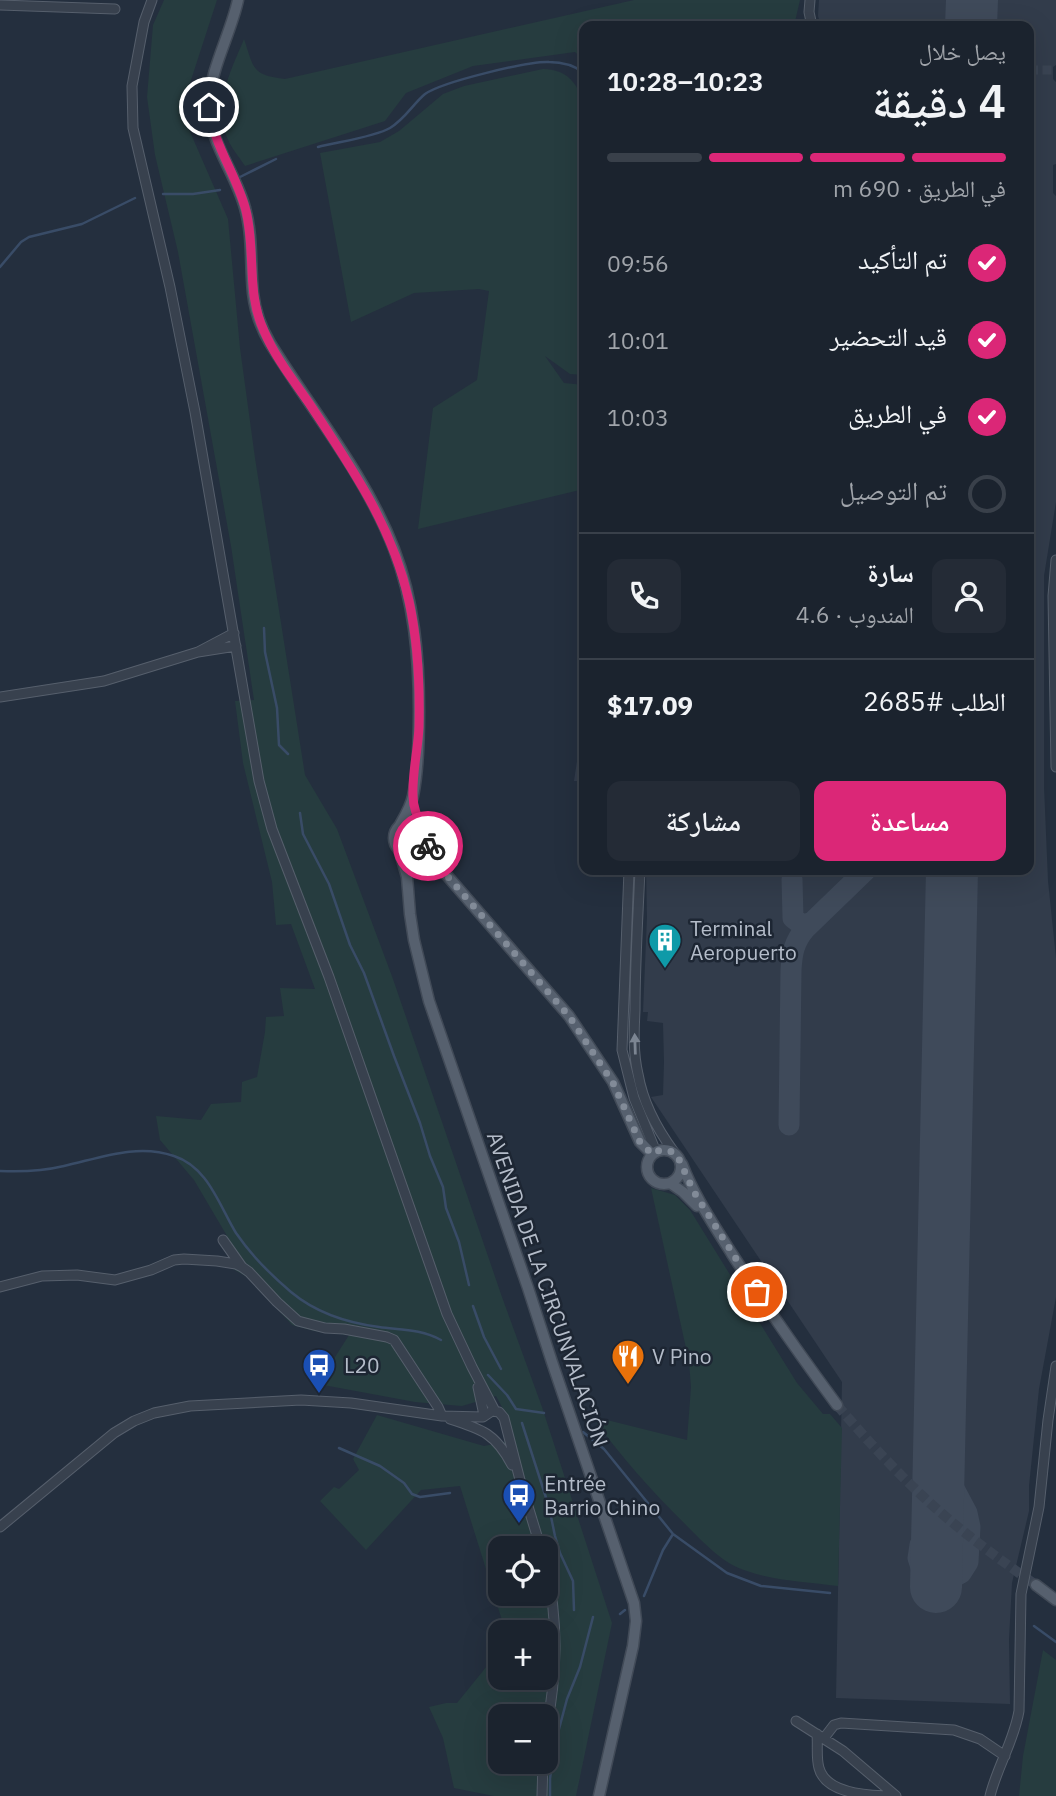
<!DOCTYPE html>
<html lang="ar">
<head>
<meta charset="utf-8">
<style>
	body { margin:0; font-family:"IBM Plex Sans","Noto Naskh Arabic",sans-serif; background:#242b36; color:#f1f3f6; direction:rtl; height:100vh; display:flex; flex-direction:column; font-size:26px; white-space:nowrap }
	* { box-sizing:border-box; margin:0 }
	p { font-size:23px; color:#a0a4aa }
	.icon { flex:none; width:38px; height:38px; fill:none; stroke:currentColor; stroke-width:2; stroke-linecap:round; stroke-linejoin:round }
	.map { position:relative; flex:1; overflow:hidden; direction:ltr }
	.side { position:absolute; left:579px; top:21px; width:455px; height:854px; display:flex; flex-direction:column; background:#1b232e; border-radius:14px; box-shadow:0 7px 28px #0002,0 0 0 2px #39404a; direction:rtl }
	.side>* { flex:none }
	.controls { position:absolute; left:488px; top:1536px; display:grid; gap:14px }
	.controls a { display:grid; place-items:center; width:70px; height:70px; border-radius:14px; background:#1b232e; box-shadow:0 7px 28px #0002,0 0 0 2px #39404a; font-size:35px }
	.pin { position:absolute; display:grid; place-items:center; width:60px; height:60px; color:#fff; margin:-30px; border:4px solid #fff; border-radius:50%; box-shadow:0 2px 7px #0007 }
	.courier { position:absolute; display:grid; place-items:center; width:70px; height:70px; margin:-35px; border:5px solid #db2777; border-radius:50%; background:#fff; color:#222; box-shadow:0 2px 9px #0007 }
	.overview em { font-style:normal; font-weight:600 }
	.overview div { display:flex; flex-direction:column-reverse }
	.overview { display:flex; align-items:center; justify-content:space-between; height:119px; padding:0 28px }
	h1 { font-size:46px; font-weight:600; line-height:52px }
	.bar { display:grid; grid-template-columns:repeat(4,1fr); gap:10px 7px; align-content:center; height:84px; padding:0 28px }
	.bar i { height:9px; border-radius:5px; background:#39404a }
	.bar .current { background:#db2777 }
	.bar p { grid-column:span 4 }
	.line { display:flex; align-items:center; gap:18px; padding:0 28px; border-top:2px solid #39404a }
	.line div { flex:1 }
	.round { display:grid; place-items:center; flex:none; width:74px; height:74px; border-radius:14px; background:#242b36 }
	ol { padding:0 28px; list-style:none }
	li { display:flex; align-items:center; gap:21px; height:77px }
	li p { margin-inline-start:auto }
	li .icon { padding:7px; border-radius:50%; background:#db2777; color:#fff; stroke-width:4 }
	li:last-child { color:#a0a4aa }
	li i { width:38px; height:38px; border:4px solid #39404a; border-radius:50% }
	.cta { display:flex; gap:14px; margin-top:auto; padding:14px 28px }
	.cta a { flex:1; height:80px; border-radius:14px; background:#db2777; color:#fff; font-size:28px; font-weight:600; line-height:80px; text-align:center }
	.cta a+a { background:#242b36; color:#f1f3f6 }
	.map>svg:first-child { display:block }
	.airport { fill:#323c4b }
	.green { fill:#263c3f; fill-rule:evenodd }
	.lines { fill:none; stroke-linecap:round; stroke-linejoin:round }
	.stream { stroke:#394c67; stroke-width:2.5 }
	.taxiway { stroke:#3f4a5a; stroke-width:21 }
	.runway { stroke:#3f4a5a; stroke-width:52 }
	.minor-tunnel { stroke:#3a4453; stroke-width:9; stroke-dasharray:9 4.5; stroke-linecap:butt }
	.major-tunnel { stroke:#3a4453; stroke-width:10; stroke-dasharray:10 5; stroke-linecap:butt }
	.minor-casing { stroke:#565f6c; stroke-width:11 }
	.major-casing { stroke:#414a57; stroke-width:13 }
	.minor { stroke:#38414e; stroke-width:9 }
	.major { stroke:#56606e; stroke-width:10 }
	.oneway { fill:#7c8592 }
	.done { stroke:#828b98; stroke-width:7; stroke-dasharray:0 12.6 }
	.route { stroke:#db2777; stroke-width:9 }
	.labels { text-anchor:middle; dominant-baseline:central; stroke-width:5; stroke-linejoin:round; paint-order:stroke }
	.poi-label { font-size:21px; fill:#b4bcc9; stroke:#1d2633; text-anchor:start }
	.street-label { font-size:21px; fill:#b4bcc9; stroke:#1d2633 }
</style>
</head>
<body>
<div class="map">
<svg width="1056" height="1796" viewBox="0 0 1056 1796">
	<rect width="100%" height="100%" fill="#242f3e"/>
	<path class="airport" d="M819,0H1056V65L1053,67V79L1056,82V164L1053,165V193L1056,196V502L1044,576V787L1048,881L1056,958V1297L1039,1389L1029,1486V1511L1012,1583L1009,1639L1010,1704L836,1698L842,1382L651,1097L663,1095L664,1062L663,1023L647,1021L648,1012H643L647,917L646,870H1029V26H821L818,16Z
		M584,713V781H574L582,728Z"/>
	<path class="green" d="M164,0H217L181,111L228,219L240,348L255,458L305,775L337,829L393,979L502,1297L542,1407L612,1623L576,1796H494L454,1788L443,1738L429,1707L446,1703H457L500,1650V1678H546V1633H506L460,1486L421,1490L366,1550L320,1501L334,1487L339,1489L359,1470L353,1459L377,1415L484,1446L514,1440L503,1409L496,1396L462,1406L415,1402L318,1384L349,1335L314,1331L292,1325L249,1278L229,1267L230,1241L194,1180L160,1140L156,1116L201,1120L211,1104L241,1102L242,1082L257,1077L265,1032L266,1017L284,1016L280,988L315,989L291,924L276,925L272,882L243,763L235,701L254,700L231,546L178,252L155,155L147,97L153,25ZM500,1549H546V1594H500ZM500,1717H546V1762H500Z
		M634,0H800L794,26H584V60L575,52L473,66L406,93L385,121L245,166C237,154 227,143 224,128C216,98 233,66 244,39C254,68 251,75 285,79Z
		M543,69C567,70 573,80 584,99V375L570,374L545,356L564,383L584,385V489L418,529L433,408L477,380L489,291L479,289L414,293L351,322L320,153L380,142L399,131L443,94L464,86Z
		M651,1188L675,1195L690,1210L797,1383L823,1414H830L842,1428L838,1586C808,1582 775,1581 747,1571C723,1564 704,1543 687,1526C652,1492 620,1455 591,1416L687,1440L691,1387L689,1362Z
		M1043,1650L1056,1660V1796H1019L1023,1756Z"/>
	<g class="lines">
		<path class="stream" d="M318,147C337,142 375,137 390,128C405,119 413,104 425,94C442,82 528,61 549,62C562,62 574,65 584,73
			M240,177L276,159
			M163,194H193L220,190
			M0,267L21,242L29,237L82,224L135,198
			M264,628L265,652L277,708L279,745L288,754
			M300,813L303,834L329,884L350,945L364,973L394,1056L420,1123L430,1156L443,1187L446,1208L459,1242L469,1285
			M0,1171C21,1172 43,1171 64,1166C100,1158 137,1143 174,1156C208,1167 219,1205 236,1233C251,1255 271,1275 291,1292C315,1312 348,1323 379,1327C401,1330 421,1329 441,1340
			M473,1306L484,1337L501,1369
			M488,1375L507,1395L516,1409L544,1413
			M522,1423L549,1507L555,1536L560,1553L573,1581L574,1610
			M583,1432L604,1449L673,1534L727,1573L761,1586L830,1593
			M339,1448L380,1466L404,1483L412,1494L420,1497L450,1493
			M644,1596L663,1550L673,1534
			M620,1614L625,1610
			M1034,1626L1056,1642
			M555,1744L567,1699L580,1667L593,1617
			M550,1796V1779L553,1754"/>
		<path class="taxiway" d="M948,870L951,882
			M792,879L793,918L802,925L810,923
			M789,1125L791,970C792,953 794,942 805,929L866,870
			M938,1520L920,1545L918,1558L921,1567L927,1574L933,1578L950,1579L961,1573L968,1562L970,1527L967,1513L941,1464L939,1436"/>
		<path class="runway" d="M971,26L972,0
			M936,1587L952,870"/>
		<path class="minor-tunnel" d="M1029,70H1056"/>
		<path class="major-tunnel" d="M837,1405C866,1439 896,1472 930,1503C963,1533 999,1559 1036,1585"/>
		<defs>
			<path id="minor" d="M152,0L144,22L132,86L133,128L170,287L195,412L259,781L272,829L329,977L447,1314L472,1367L495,1411
				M810,0L809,12L812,26
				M0,5L115,9
				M1056,560L1053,596L1056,767
				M234,633L198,652L236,646
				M0,697L104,681L198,652
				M629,870L622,1050L634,1098L656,1152
				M640,870C638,916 635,963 635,1010C634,1031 633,1053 638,1074C643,1103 657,1129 674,1152
				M223,1240L242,1267L249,1272L277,1302L298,1321L325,1328L344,1329L387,1337L394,1340L438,1407L442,1416
				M0,1287L42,1276L77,1275L115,1280L151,1270L174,1260L184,1259L217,1261L236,1264L242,1267
				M478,1387L484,1415
				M450,1419C482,1429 496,1434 512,1465
				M0,1527L114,1433L134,1421L154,1413L190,1406L301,1400L351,1403L442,1416L483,1417L492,1411L499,1412L504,1418L520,1480L541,1549
				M546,1565C559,1625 557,1673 546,1733
				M796,1721L843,1751L896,1796
				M817,1734C818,1745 816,1758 819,1768C826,1795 872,1796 894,1796
				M824,1738L834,1725L841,1723L954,1730L980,1739L1005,1756
				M542,1796L543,1762
				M990,1796C997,1767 1014,1741 1019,1711L1021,1594L1039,1507L1048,1420L1056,1366"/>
			<path id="major" d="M238,0C231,33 210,70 209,103C208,141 236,173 245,208C253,236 250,265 253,293C255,311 261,328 270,343C312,411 365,474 394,549C414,601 419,656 419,711C419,736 418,772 413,796C411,806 405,816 400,825
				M394 838a16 16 0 1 1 32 0a16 16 0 1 1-32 0Z
				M425,842L437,864L569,1016L613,1082L640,1142L652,1154
				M399,849L407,877L410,914L414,940L429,1001L528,1288L552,1362L634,1603L636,1621L633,1646L599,1796
				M647 1167a17 17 0 1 1 34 0a17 17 0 1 1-34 0Z
				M682,1164C694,1196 714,1225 732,1254C765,1305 800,1355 837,1405
				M670,1183L683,1192L697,1206
				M1036,1585L1056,1600"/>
		</defs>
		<use href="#minor" class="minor-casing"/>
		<use href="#major" class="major-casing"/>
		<use href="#minor" class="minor"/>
		<use href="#major" class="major"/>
	</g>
	<defs><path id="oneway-solid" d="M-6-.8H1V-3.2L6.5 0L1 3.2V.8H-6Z" transform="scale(1.75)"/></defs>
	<use class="oneway" href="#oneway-solid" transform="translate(635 1044) rotate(-92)"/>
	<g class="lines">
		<path class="done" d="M428,846L442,870L569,1016L613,1083L640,1142L652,1154C661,1148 669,1149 677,1155L694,1192L757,1292"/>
		<path class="route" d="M209,107C213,145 237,175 246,211C256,251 246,293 264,331C275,357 293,380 309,403C351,467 392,525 409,601C418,642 420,685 419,727C418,750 412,773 413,796C413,809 419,820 424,831C427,837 425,841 428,846"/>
	</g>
	<defs>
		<symbol id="building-pin" viewBox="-11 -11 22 30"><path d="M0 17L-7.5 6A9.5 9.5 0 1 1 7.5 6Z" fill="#0f9aa8" stroke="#1d2633"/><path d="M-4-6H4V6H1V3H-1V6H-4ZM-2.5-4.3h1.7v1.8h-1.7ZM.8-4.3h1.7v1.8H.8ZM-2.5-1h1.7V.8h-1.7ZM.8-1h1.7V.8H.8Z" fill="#fff"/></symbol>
		<symbol id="restaurant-pin" viewBox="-11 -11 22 30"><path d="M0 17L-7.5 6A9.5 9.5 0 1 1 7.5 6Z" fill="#e8710a" stroke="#1d2633"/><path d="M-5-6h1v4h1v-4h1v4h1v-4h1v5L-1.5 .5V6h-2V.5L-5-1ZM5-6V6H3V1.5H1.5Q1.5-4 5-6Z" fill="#fff"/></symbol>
		<symbol id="bus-pin" viewBox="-11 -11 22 30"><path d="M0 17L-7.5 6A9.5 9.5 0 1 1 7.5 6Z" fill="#1a4fb4" stroke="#1d2633"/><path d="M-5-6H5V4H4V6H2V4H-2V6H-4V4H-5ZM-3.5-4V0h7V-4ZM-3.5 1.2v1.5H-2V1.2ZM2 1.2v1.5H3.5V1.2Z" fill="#fff"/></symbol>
	</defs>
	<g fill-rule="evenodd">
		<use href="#building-pin" x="646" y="921" width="38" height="52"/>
		<use href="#restaurant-pin" x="609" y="1337" width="38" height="52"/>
		<use href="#bus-pin" x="300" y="1346" width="38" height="52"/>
		<use href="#bus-pin" x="500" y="1476" width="38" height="52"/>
	</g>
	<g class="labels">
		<g class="poi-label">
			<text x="690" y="928">Terminal<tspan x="690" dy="24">Aeropuerto</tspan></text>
			<text x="652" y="1356">V Pino</text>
			<text x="344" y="1365">L20</text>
			<text x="544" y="1483">Entrée<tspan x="544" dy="24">Barrio Chino</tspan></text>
		</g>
		<g class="street-label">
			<text transform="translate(548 1289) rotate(71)">AVENIDA DE LA CIRCUNVALACIÓN</text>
		</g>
	</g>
</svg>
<div class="controls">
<a><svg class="icon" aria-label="locate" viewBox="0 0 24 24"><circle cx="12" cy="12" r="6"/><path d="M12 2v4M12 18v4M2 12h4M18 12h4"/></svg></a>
<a>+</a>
<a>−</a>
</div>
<div class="pin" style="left:757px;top:1292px;background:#ea580c"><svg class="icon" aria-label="bag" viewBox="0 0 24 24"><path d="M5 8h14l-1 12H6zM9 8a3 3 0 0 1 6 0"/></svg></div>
<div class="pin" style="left:209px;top:107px;background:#1f2937"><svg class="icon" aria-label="home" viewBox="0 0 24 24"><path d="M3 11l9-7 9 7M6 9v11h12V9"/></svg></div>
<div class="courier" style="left:428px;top:846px"><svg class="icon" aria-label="bike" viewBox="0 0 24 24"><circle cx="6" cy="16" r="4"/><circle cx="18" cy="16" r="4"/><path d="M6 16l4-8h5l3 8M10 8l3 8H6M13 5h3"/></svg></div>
<section class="side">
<div class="overview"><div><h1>4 دقيقة</h1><p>يصل خلال</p></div><em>10:23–10:28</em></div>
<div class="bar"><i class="current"></i><i class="current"></i><i class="current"></i><i></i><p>في الطريق · 690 m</p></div>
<ol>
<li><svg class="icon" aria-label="check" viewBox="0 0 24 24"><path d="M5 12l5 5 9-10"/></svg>تم التأكيد<p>09:56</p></li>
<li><svg class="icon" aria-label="check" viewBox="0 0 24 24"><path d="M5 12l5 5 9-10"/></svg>قيد التحضير<p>10:01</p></li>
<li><svg class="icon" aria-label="check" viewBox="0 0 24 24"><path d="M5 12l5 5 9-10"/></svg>في الطريق<p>10:03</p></li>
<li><i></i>تم التوصيل</li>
</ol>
<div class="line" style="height:126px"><a class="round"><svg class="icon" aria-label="person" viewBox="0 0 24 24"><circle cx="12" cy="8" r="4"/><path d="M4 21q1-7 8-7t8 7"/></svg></a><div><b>سارة</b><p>المندوب · 4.6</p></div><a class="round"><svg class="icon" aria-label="phone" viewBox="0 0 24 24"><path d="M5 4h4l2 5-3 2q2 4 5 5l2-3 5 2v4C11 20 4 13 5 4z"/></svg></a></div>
<div class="line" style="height:91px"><div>الطلب #2685</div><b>$17.09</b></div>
<div class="cta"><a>مساعدة</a><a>مشاركة</a></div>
</section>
</div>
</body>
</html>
